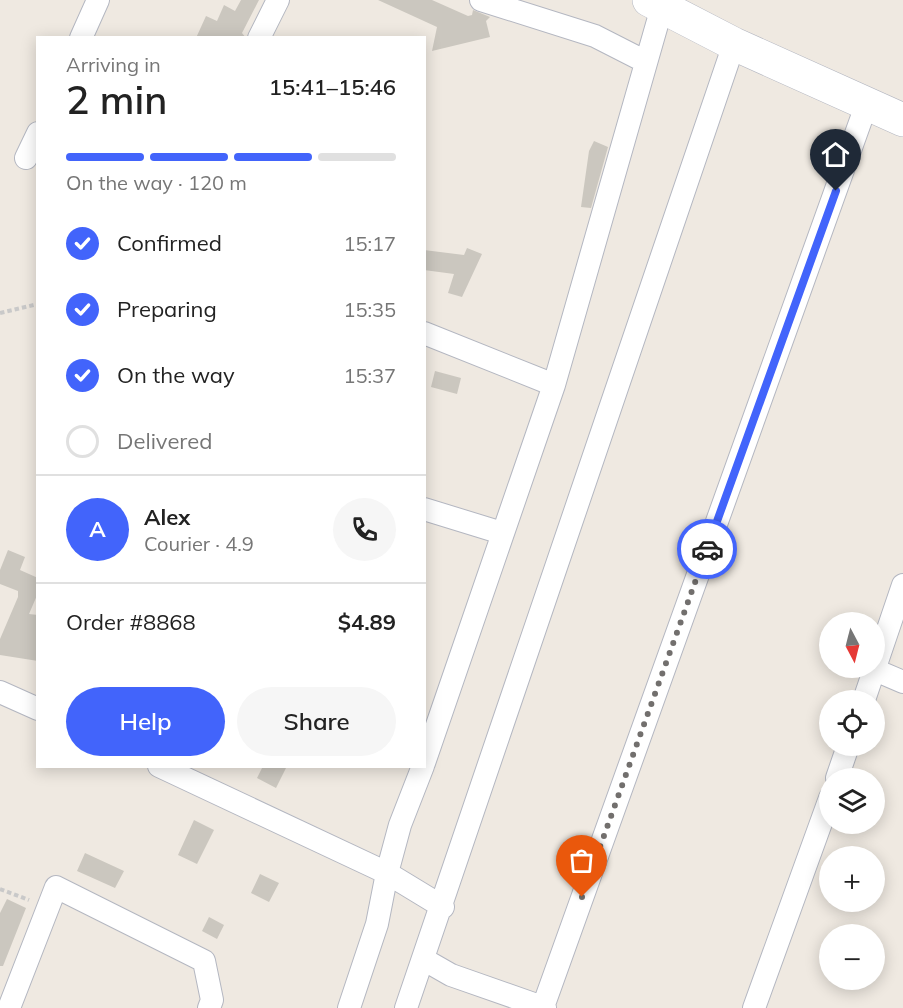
<!DOCTYPE html>
<html lang="en">
<head>
<meta charset="utf-8">
<style>
	body { margin:0; font-family:Mulish,sans-serif; background:#f6f6f6; color:#222; height:100vh; display:flex; flex-direction:column; font-size:22px; white-space:nowrap }
	* { box-sizing:border-box; margin:0 }
	p { font-size:20px; color:#767676 }
	.icon { flex:none; width:33px; height:33px; fill:none; stroke:currentColor; stroke-width:2; stroke-linecap:round; stroke-linejoin:round }
	.map { position:relative; flex:1; overflow:hidden }
	.panel { position:absolute; left:36px; top:36px; width:390px; height:732px; display:flex; flex-direction:column; background:#fff; border-radius:0px; box-shadow:0 3px 15px #0003 }
	.panel>* { flex:none }
	.needle { width:39px; rotate:173deg }
	.fabs { position:absolute; left:819px; top:612px; display:grid; gap:12px }
	.fabs a { display:grid; place-items:center; width:66px; height:66px; border-radius:50%; background:#fff; box-shadow:0 3px 15px #0003; font-size:30px }
	.pin { position:absolute; display:grid; place-items:center; width:51px; height:51px; color:#fff; margin:-62px -26px; border-radius:50% 50% 50% 0; rotate:-45deg; box-shadow:0 0 6px #0007 }
	.pin .icon { rotate:45deg }
	.courier { position:absolute; display:grid; place-items:center; width:60px; height:60px; margin:-30px; border:4px solid #4264fb; border-radius:50%; background:#fff; color:#222; box-shadow:0 2px 8px #0007 }
	.headline em { font-style:normal; font-weight:600 }
	.headline div { display:flex; flex-direction:column-reverse }
	.headline { display:flex; align-items:center; justify-content:space-between; height:102px; padding:0 30px }
	h1 { font-size:39px; font-weight:600; line-height:45px }
	.bar { display:grid; grid-template-columns:repeat(4,1fr); gap:9px 6px; align-content:center; height:72px; padding:0 30px }
	.bar i { height:8px; border-radius:4px; background:#e0e0e0 }
	.bar .selected { background:#4264fb }
	.bar p { grid-column:span 4 }
	.line { display:flex; align-items:center; gap:15px; padding:0 30px; border-top:2px solid #e0e0e0 }
	.line div { flex:1 }
	.round { display:grid; place-items:center; flex:none; width:63px; height:63px; border-radius:32px; background:#f6f6f6 }
	ol { padding:0 30px; list-style:none }
	li { display:flex; align-items:center; gap:18px; height:66px }
	li p { margin-inline-start:auto }
	li .icon { padding:6px; border-radius:50%; background:#4264fb; color:#fff; stroke-width:4 }
	li:last-child { color:#767676 }
	li i { width:33px; height:33px; border:3px solid #e0e0e0; border-radius:50% }
	.cta { display:flex; gap:12px; margin-top:auto; padding:12px 30px }
	.cta a { flex:1; height:69px; border-radius:36px; background:#4264fb; color:#fff; font-size:24px; font-weight:600; line-height:69px; text-align:center }
	.cta a+a { background:#f6f6f6; color:#222 }
	.map>svg:first-child { display:block }
	.building { fill:#cbc7bf }
	.lines { fill:none; stroke-linecap:round; stroke-linejoin:round }
	.street-casing { stroke:#b4b7c1; stroke-width:24 }
	.secondary-casing { stroke:#b4b7c1; stroke-width:34 }
	.path { stroke:#c9c9c9; stroke-width:4; stroke-dasharray:4.5 3; stroke-linecap:butt }
	.street { stroke:#fff; stroke-width:22 }
	.secondary { stroke:#fff; stroke-width:33 }
	.done { stroke:#726f6d; stroke-width:6; stroke-dasharray:0 10.8 }
	.route { stroke:#4264fb; stroke-width:8 }
</style>
</head>
<body>
<div class="map">
<svg width="903" height="1008" viewBox="0 0 903 1008">
	<rect width="100%" height="100%" fill="#efe9e1"/>
	<path class="building" d="M241,0H259L242,33L246,38H196L206,16L217,21L224,5L235,11Z
		M378,0H432L468,16L472,15L473,10L490,17L486,21L490,37L432,51L437,27Z
		M594,141L608,147L591,208L581,207L589,151Z
		M467,248L482,254L462,297L448,293L454,274L424,270V250L464,255Z
		M435,371L461,378L457,394L431,387Z
		M8,550L25,557L20,570L38,578V593L29,614L38,615V661L0,655V639L18,597V591L0,584V570Z
		M263,766H287L276,788L257,778Z
		M194,820L214,830L197,864L178,855Z
		M85,853L124,871L115,888L77,871Z
		M260,874L279,883L269,902L251,893Z
		M7,899L26,908L3,966H0V913Z
		M209,917L224,925L217,939L202,931Z"/>
	<g class="lines">
		<defs>
			<path id="street" d="M481,0L595,36L646,62
				M81,38L98,0
				M259,38L278,0
				M26,158L38,133
				M424,333L554,385
				M424,509L502,533
				M875,670L903,682
				M0,692L38,709
				M864,700L903,585
				M424,763L554,385L662,7
				M159,766L387,873L400,825L423,766
				M837,778L848,746
				M423,959L451,975L545,1008
				M543,1007L867,103
				M9,1008L56,887L204,961L212,1000L209,1008
				M349,1008L377,924L387,873L443,907
				M406,1008L734,44
				M754,1008L830,798"/>
			<path id="secondary" d="M649,0L734,44L903,120"/>
		</defs>
		<use href="#street" class="street-casing"/>
		<use href="#secondary" class="secondary-casing"/>
		<path class="path" d="M0,313L38,304
			M0,889L29,900"/>
		<use href="#street" class="street"/>
		<use href="#secondary" class="secondary"/>
	</g>
	<g class="lines">
		<path class="done" d="M582,897L707,549"/>
		<path class="route" d="M707,549L836,191"/>
	</g>
</svg>
<div class="fabs">
<a><svg class="needle" viewBox="-14 -14 28 28"><path d="M0-13l5 13h-10z" fill="#e53935"/><path d="M0 13l5-13h-10z" fill="#767676"/></svg></a>
<a><svg class="icon" aria-label="locate" viewBox="0 0 24 24"><circle cx="12" cy="12" r="6"/><path d="M12 2v4M12 18v4M2 12h4M18 12h4"/></svg></a>
<a><svg class="icon" aria-label="layers" viewBox="0 0 24 24"><path d="M12 4l9 5-9 5-9-5zM3 14l9 5 9-5"/></svg></a>
<a>+</a>
<a>−</a>
</div>
<div class="pin" style="left:582px;top:897px;background:#ea580c"><svg class="icon" aria-label="bag" viewBox="0 0 24 24"><path d="M5 8h14l-1 12H6zM9 8a3 3 0 0 1 6 0"/></svg></div>
<div class="pin" style="left:836px;top:191px;background:#1f2937"><svg class="icon" aria-label="home" viewBox="0 0 24 24"><path d="M3 11l9-7 9 7M6 9v11h12V9"/></svg></div>
<div class="courier" style="left:707px;top:549px"><svg class="icon" aria-label="car" viewBox="0 0 24 24"><path d="M5 17H2v-5l4-1 3-4h7l3 4 3 1v5h-3M9 17h6M6 11h13"/><circle cx="7" cy="17" r="2"/><circle cx="17" cy="17" r="2"/></svg></div>
<section class="panel">
<div class="headline"><div><h1>2 min</h1><p>Arriving in</p></div><em>15:41–15:46</em></div>
<div class="bar"><i class="selected"></i><i class="selected"></i><i class="selected"></i><i></i><p>On the way · 120 m</p></div>
<ol>
<li><svg class="icon" aria-label="check" viewBox="0 0 24 24"><path d="M5 12l5 5 9-10"/></svg>Confirmed<p>15:17</p></li>
<li><svg class="icon" aria-label="check" viewBox="0 0 24 24"><path d="M5 12l5 5 9-10"/></svg>Preparing<p>15:35</p></li>
<li><svg class="icon" aria-label="check" viewBox="0 0 24 24"><path d="M5 12l5 5 9-10"/></svg>On the way<p>15:37</p></li>
<li><i></i>Delivered</li>
</ol>
<div class="line" style="height:108px"><b class="round" style="background:#4264fb;color:#fff">A</b><div><b>Alex</b><p>Courier · 4.9</p></div><a class="round"><svg class="icon" aria-label="phone" viewBox="0 0 24 24"><path d="M5 4h4l2 5-3 2q2 4 5 5l2-3 5 2v4C11 20 4 13 5 4z"/></svg></a></div>
<div class="line" style="height:78px"><div>Order #8868</div><b>$4.89</b></div>
<div class="cta"><a>Help</a><a>Share</a></div>
</section>
</div>
</body>
</html>
